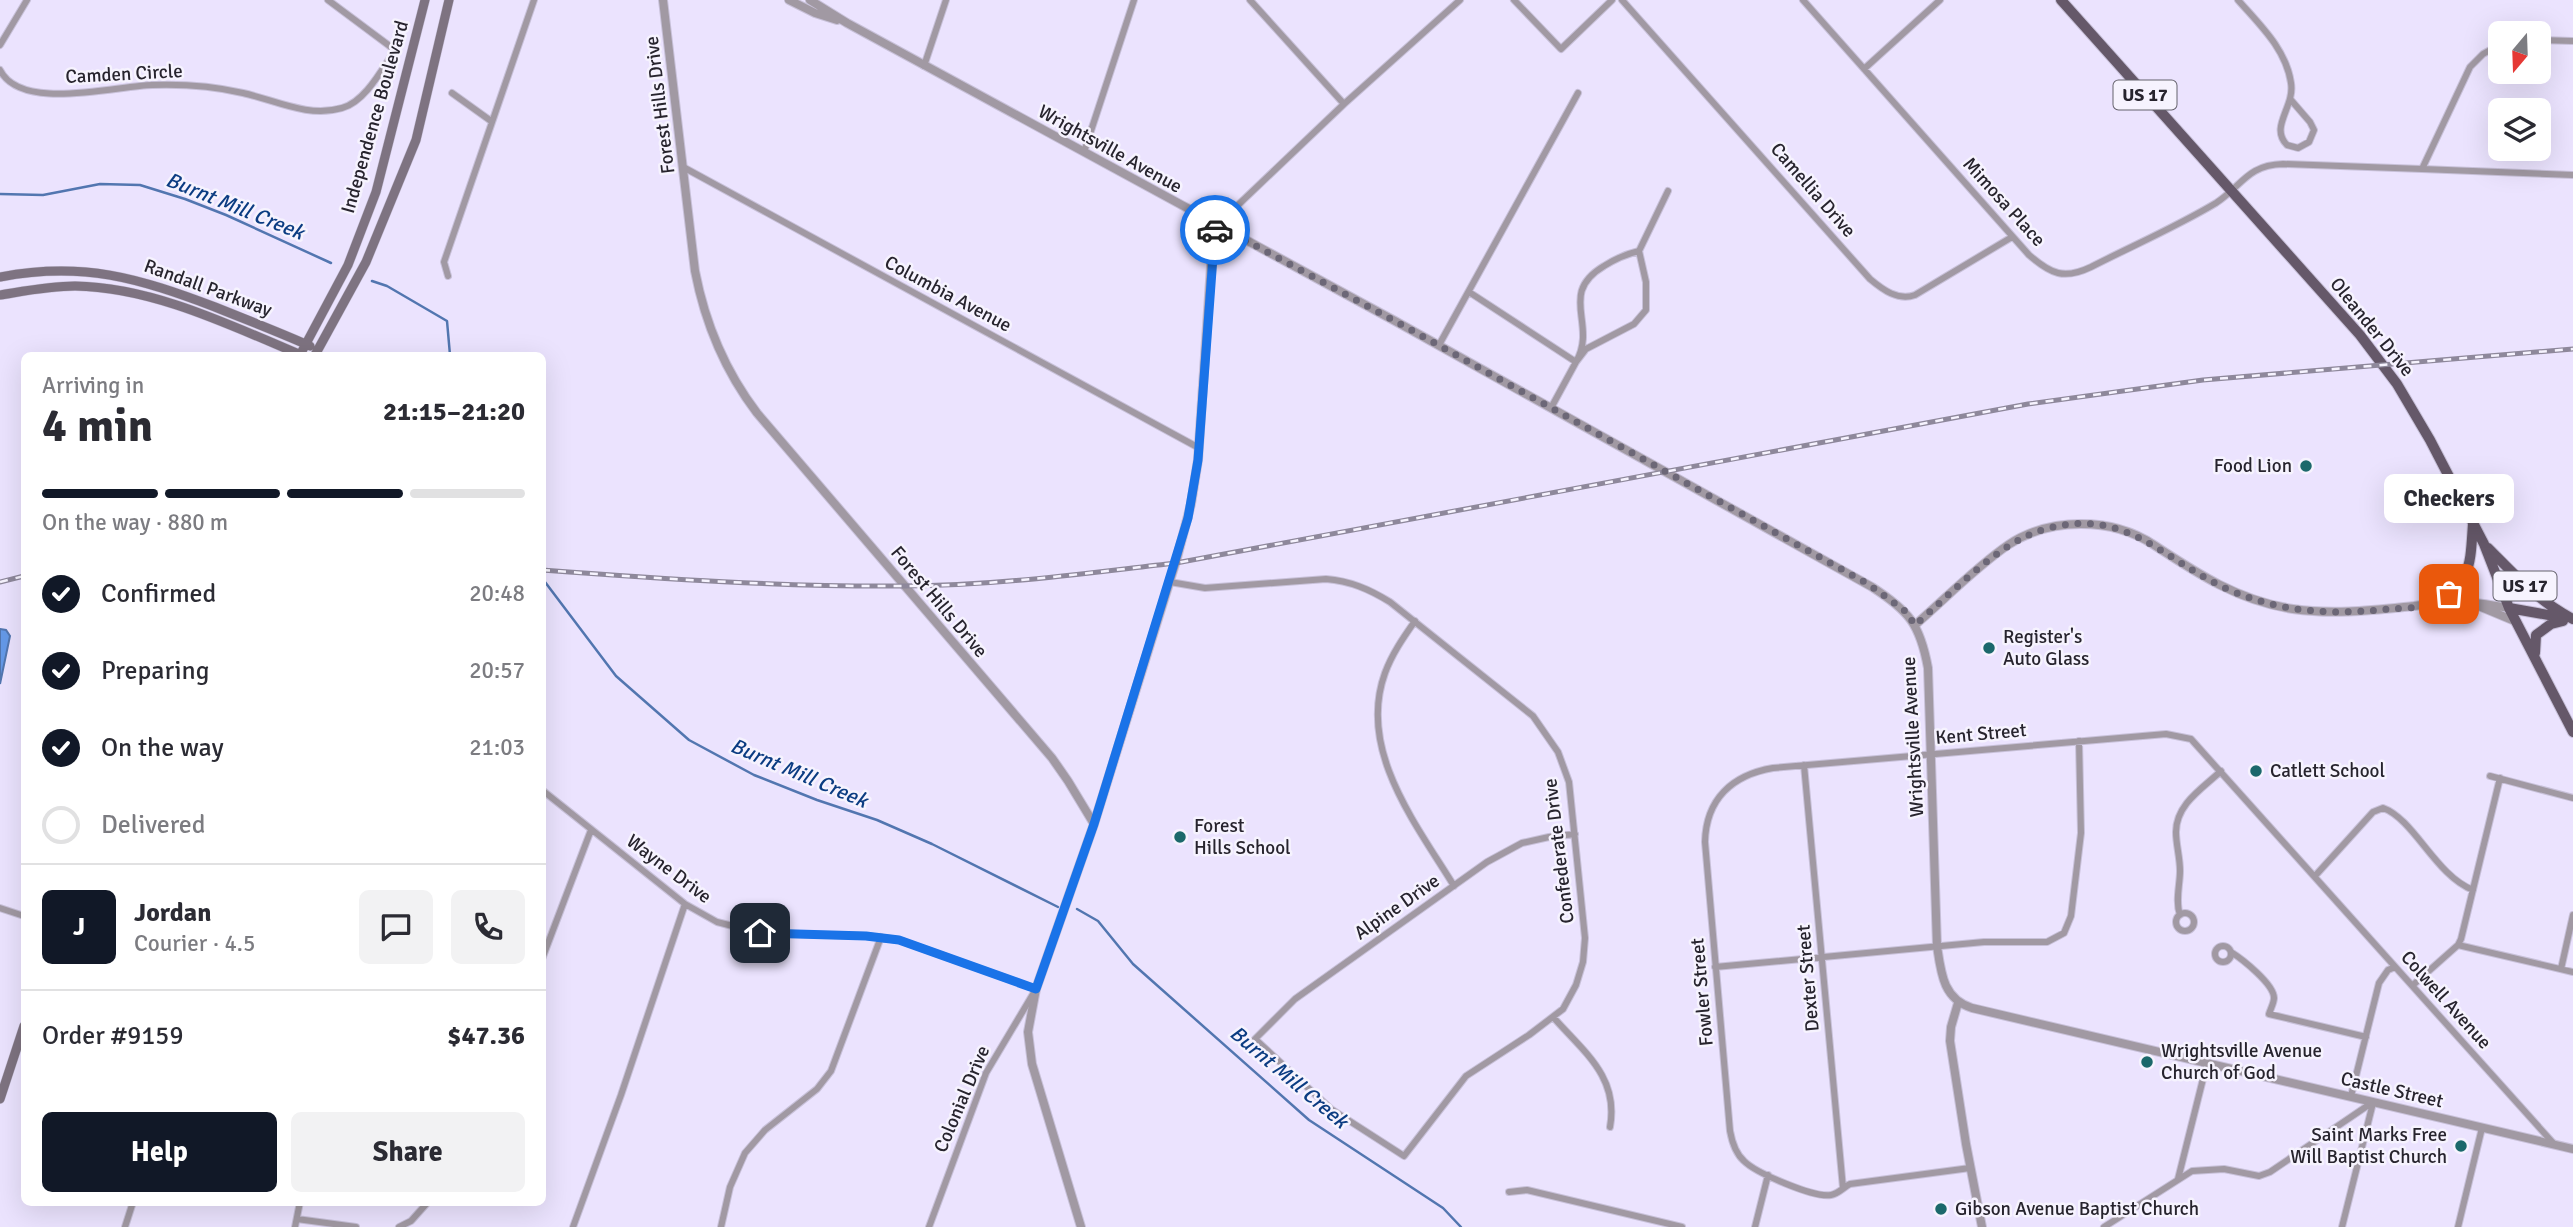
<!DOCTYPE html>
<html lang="en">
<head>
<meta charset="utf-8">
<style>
	body { margin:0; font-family:Signika,sans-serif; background:#f2f2f3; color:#2b2b33; height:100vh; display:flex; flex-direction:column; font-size:26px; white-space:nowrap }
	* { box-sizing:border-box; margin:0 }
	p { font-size:23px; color:#7c7c81 }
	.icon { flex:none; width:38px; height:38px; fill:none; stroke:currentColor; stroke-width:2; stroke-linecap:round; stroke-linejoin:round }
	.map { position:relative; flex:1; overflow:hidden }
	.drawer { position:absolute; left:21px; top:352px; width:525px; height:854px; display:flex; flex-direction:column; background:#fff; border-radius:10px; box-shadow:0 7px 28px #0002 }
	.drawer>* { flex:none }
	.needle { width:46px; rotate:199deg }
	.tools { position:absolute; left:2488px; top:21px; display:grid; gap:14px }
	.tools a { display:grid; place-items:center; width:63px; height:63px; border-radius:10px; background:#fff; box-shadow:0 7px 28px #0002; font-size:35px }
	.pin { position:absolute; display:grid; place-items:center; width:60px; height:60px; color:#fff; margin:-30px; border-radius:14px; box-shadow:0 4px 10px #0006 }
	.courier { position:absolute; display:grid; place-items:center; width:70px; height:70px; margin:-35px; border:5px solid #1a73e8; border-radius:50%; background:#fff; color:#222; box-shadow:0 2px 9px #0007 }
	.bubble { position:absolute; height:49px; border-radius:10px; background:#fff; box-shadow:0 7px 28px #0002; font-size:23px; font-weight:700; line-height:49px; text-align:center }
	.head em { font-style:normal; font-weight:700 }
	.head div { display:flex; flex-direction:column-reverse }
	.head { display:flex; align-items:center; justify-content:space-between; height:119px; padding:0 21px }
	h1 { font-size:46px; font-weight:700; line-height:52px }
	.bar { display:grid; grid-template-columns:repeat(4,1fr); gap:10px 7px; align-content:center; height:84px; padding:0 21px }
	.bar i { height:9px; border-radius:5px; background:#e1e1e2 }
	.bar .selected { background:#111827 }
	.bar p { grid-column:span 4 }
	.line { display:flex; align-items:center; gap:18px; padding:0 21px; border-top:2px solid #e1e1e2 }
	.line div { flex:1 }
	.round { display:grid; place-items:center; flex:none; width:74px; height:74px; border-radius:10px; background:#f2f2f3 }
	ol { padding:0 21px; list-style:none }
	li { display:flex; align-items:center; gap:21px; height:77px }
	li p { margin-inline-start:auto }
	li .icon { padding:7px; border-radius:50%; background:#111827; color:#fff; stroke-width:4 }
	li:last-child { color:#7c7c81 }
	li i { width:38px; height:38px; border:4px solid #e1e1e2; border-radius:50% }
	.button { display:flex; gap:14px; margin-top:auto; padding:14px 21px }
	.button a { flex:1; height:80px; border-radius:10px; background:#111827; color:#fff; font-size:28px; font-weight:700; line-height:80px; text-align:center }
	.button a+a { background:#f2f2f3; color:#2b2b33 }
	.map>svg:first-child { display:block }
	.water { fill:#6599e8; stroke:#5276b0; stroke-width:2 }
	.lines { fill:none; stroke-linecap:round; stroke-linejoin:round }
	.stream { stroke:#5276b0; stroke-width:2.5 }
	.minor-casing { stroke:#c8c1d9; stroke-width:8 }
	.tertiary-casing { stroke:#c8c1d9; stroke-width:10 }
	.secondary-casing { stroke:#c8c1d9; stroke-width:10 }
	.primary-casing { stroke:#c8c1d9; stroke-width:12 }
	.minor { stroke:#a199a3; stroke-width:6 }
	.tertiary { stroke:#a199a3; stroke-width:8 }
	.secondary { stroke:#7e7381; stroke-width:9 }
	.primary { stroke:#655869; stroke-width:10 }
	.rail-casing { stroke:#8e889b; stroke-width:5 }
	.rail { stroke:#f6f3fe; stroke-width:2.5; stroke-dasharray:8; stroke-linecap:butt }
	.done { stroke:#6c6777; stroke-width:7; stroke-dasharray:0 12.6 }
	.route { stroke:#1a73e8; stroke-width:9 }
	.poi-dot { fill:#1b686b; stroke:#f6f3fe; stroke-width:2.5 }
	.labels { text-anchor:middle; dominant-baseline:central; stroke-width:5; stroke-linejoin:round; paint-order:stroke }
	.shield { fill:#f6f3fe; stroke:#65626c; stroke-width:2 }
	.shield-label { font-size:18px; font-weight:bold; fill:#27242e }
	.street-label { font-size:19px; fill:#27242e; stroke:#f6f3fe }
	.poi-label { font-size:19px; fill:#27242e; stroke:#f6f3fe; text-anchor:start }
	.water-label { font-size:21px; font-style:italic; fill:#0b3c82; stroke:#f6f3fe }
</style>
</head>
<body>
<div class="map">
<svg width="2573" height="1227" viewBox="0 0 2573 1227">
	<rect width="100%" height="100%" fill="#ebe3fe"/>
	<path class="water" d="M0,629L6,630L10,636L0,684Z"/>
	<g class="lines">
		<path class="stream" d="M0,194L43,195L100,184L140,185L185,199L226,215L331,263
			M372,281L387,286L447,321L450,355
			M542,578L616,676L689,740L754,775L817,800L877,820L932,844L1058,907
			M1077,909L1098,921L1133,964L1309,1120L1443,1208L1461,1227"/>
		<defs>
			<path id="minor" d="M1250,0L1344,104
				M1514,0L1561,49L1612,0
				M1622,0L1870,279C1883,290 1898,301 1915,295L2012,237
				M1803,0L2029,255C2051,274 2064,280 2091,267C2132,246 2176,227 2216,203C2242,186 2247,165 2283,164L2422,169
				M2238,0C2260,25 2286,49 2291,83C2295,107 2269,127 2287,145L2298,148L2309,142L2314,130L2310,122L2291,100
				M2539,40L2573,41
				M2501,44L2483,54L2470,67L2422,169L2573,175
				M0,45L27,0
				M924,66L946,0
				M1864,69L1940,0
				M0,70C21,112 115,86 152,85C182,84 213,86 243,93C275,100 308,118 342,108C365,102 382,69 395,50L328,0
				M452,93L491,121
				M1084,152L1134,0
				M683,167L1199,448
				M1217,225L1344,104L1460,0
				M448,276L444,262L534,0
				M1469,292L1576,362C1598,324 1557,294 1604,266C1615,259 1626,254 1639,251
				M1439,345L1578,93
				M1551,408L1576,362L1586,349L1634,324L1646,310V282L1639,251L1668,191
				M1170,582L1205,588L1326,579C1350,581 1369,589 1390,602L1533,716L1558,752L1569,782L1585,938L1583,962L1576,985L1563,1009L1529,1035L1466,1076L1404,1156L1331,1109L1255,1039L1295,999L1487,862L1522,843L1549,837L1575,834
				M1415,621C1403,638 1392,654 1385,673C1357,750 1416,824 1454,886
				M1804,765L1843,1188
				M2490,776L2573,798
				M542,790L685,904L717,922L760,933L866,936L899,940L1036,989L986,1073L929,1227
				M2315,876L2373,812L2383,808C2414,819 2436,876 2473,890
				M0,908L24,916
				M2176 922a9 9 0 1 1 18 0a9 9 0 1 1-18 0Z
				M2180,915C2175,901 2180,885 2180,871C2180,857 2176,845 2176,832C2176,804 2203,788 2221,771
				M2458,945L2573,972
				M2215 954a8 8 0 1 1 16 0a8 8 0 1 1-16 0Z
				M2231,952C2242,959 2274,984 2274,998C2274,1003 2270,1010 2269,1014L2366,1037
				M542,959L591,830
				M1715,967L1984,942H2047L2064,933L2071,916L2081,833L2079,741
				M2561,969L2573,915
				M2413,985L2458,945L2461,939L2500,778
				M1554,1018C1584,1052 1619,1077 1610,1127
				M2351,1096L2379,983L2388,970L2395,967
				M1970,1168L1850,1184C1844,1187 1838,1194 1831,1195C1814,1198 1756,1173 1744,1161C1735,1153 1732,1142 1730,1131L1705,842C1706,799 1732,775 1773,768L2166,734L2191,739L2554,1144
				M2178,1179L2207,1063
				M1509,1192L1527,1190L1682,1227
				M297,1219L356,1227
				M125,1227L133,1202
				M295,1227L300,1202
				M399,1227L411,1221L428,1202
				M573,1227L621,1095L685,904
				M721,1227L730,1187L745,1153L765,1130L817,1089L831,1071L881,937
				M1755,1227L1768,1175
				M2104,1227L2192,1171L2224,1169L2259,1176L2270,1172L2373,1102
				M2342,1227L2373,1103
				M2458,1227L2482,1128"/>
			<path id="tertiary" d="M663,0L695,271C705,323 725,371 757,413L1052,758L1068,781L1094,824L1036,989L1028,1032L1032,1064L1081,1227
				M789,0L815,13L837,20
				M810,0L847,23L1395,321L1872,587C1909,611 1920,624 1928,668L1937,946C1941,973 1943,999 1972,1008L2573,1149
				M2481,607L2517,622
				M1915,625C1945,599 1976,567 2008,545C2050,517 2112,517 2154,545C2198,574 2239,601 2293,609C2334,615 2374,610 2414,606C2428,604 2443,602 2457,602C2474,602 2492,605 2509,608
				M1094,824L1177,558L1191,504L1198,460L1212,251L1217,225
				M1958,1003L1951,1027L1950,1041L1966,1144L1982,1227"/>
			<path id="secondary" d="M0,277C83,261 138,278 215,307C247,320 279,332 310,346
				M0,295C25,291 50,286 75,286C152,287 230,325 301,355
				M300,355L348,265L376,192L425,0
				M315,355L366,262L416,140L449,0
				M0,1099L24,1026"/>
			<path id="primary" d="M2061,0L2360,335L2397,384L2430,440L2484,544L2509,608L2573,732
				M2488,548C2515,575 2539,602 2573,619
				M2435,604C2472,579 2470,566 2473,524
				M2509,608L2565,618
				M2535,653L2536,635L2551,624L2563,621"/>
		</defs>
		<use href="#minor" class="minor-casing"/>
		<use href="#tertiary" class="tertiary-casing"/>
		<use href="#secondary" class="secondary-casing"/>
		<use href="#primary" class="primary-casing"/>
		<use href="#minor" class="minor"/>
		<use href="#tertiary" class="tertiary"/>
		<use href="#secondary" class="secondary"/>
		<use href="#primary" class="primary"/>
		<defs>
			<path id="rail" d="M542,570C663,579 784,587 905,586C995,586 1086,573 1176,563L2028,404L2203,380L2573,349
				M0,582L24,576"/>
		</defs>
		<use href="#rail" class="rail-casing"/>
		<use href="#rail" class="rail"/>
	</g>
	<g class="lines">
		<path class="done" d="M1215,230L1217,225L1395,321L1868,584L1904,610L1915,625C1951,594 1998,543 2042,530C2127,504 2163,562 2232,591C2279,611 2327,615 2378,610C2394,608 2421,609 2436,603C2440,601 2445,597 2449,594"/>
		<path class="route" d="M760,933L866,936L899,940L1036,989L1094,824L1188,518L1198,460L1215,230"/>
	</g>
	<g class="poi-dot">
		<circle cx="2306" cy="466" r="7"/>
		<circle cx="1989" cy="648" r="7"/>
		<circle cx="2256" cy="771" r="7"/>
		<circle cx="1180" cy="837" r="7"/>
		<circle cx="2147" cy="1062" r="7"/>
		<circle cx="2461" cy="1146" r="7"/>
		<circle cx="1941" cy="1209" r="7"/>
	</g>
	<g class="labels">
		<g class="shield">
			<rect x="2113.5" y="80.5" width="63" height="29" rx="5"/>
			<rect x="2493.5" y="571.5" width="63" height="29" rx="5"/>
		</g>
		<g class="shield-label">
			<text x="2145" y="95">US 17</text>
			<text x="2525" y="586">US 17</text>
		</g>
		<g class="street-label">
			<text transform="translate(124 74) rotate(-3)">Camden Circle</text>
			<text transform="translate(660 105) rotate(-97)">Forest Hills Drive</text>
			<text transform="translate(375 117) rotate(-74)">Independence Boulevard</text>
			<text transform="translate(1110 149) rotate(29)">Wrightsville Avenue</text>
			<text transform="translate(1813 190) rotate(49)">Camellia Drive</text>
			<text transform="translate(2004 202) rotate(48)">Mimosa Place</text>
			<text transform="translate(208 288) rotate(20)">Randall Parkway</text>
			<text transform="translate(948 294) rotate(28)">Columbia Avenue</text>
			<text transform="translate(2372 327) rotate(51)">Oleander Drive</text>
			<text transform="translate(939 602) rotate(50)">Forest Hills Drive</text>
			<text transform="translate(1981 734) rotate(-5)">Kent Street</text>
			<text transform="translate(1913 737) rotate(-93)">Wrightsville Avenue</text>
			<text transform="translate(1559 851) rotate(-97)">Confederate Drive</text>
			<text transform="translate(669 869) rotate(37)">Wayne Drive</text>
			<text transform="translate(1397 907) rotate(-35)">Alpine Drive</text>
			<text transform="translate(1808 978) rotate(-95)">Dexter Street</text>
			<text transform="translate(1702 992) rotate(-95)">Fowler Street</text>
			<text transform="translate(2446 1000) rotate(48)">Colwell Avenue</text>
			<text transform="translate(2392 1090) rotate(13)">Castle Street</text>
			<text transform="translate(962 1099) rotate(-67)">Colonial Drive</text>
		</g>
		<g class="poi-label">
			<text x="2292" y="466" text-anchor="end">Food Lion</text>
			<text x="2003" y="637">Register's<tspan x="2003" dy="22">Auto Glass</tspan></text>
			<text x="2270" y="771">Catlett School</text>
			<text x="1194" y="826">Forest<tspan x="1194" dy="22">Hills School</tspan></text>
			<text x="2161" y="1051">Wrightsville Avenue<tspan x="2161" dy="22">Church of God</tspan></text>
			<text x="2447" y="1135" text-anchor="end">Saint Marks Free<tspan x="2447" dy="22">Will Baptist Church</tspan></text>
			<text x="1955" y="1209">Gibson Avenue Baptist Church</text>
		</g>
		<g class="water-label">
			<text transform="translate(235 206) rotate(22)">Burnt Mill Creek</text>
			<text transform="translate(799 773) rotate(23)">Burnt Mill Creek</text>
			<text transform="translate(1289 1077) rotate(40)">Burnt Mill Creek</text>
		</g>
	</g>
</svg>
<div class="tools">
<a><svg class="needle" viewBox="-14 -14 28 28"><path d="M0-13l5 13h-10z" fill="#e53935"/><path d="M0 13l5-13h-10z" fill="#7c7c81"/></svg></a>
<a><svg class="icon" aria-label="layers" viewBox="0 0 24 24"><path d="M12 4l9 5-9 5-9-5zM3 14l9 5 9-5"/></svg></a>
</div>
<div class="pin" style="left:2449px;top:594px;background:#ea580c"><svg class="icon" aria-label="bag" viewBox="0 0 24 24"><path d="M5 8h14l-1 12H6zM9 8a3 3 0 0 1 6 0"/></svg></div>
<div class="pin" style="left:760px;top:933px;background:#1f2937"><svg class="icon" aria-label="home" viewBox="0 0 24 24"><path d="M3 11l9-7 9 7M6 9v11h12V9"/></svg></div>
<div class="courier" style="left:1215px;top:230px"><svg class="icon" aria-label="car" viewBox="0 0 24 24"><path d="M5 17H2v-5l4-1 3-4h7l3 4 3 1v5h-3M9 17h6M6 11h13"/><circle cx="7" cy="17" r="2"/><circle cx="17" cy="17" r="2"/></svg></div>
<div class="bubble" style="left:2384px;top:474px;width:130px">Checkers</div>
<section class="drawer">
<div class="head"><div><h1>4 min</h1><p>Arriving in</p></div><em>21:15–21:20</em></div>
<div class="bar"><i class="selected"></i><i class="selected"></i><i class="selected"></i><i></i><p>On the way · 880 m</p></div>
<ol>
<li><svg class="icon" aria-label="check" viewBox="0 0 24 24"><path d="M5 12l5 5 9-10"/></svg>Confirmed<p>20:48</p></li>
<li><svg class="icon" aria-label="check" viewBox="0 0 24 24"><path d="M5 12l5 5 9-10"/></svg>Preparing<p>20:57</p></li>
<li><svg class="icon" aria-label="check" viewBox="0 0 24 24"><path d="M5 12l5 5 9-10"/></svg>On the way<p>21:03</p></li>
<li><i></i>Delivered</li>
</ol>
<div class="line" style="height:126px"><b class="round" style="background:#111827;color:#fff">J</b><div><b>Jordan</b><p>Courier · 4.5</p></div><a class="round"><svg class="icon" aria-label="chat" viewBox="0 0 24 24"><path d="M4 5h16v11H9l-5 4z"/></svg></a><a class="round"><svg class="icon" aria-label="phone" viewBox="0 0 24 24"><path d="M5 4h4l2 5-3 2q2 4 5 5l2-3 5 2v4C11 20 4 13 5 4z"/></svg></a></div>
<div class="line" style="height:91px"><div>Order #9159</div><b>$47.36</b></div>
<div class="button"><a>Help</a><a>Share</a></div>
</section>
</div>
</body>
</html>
